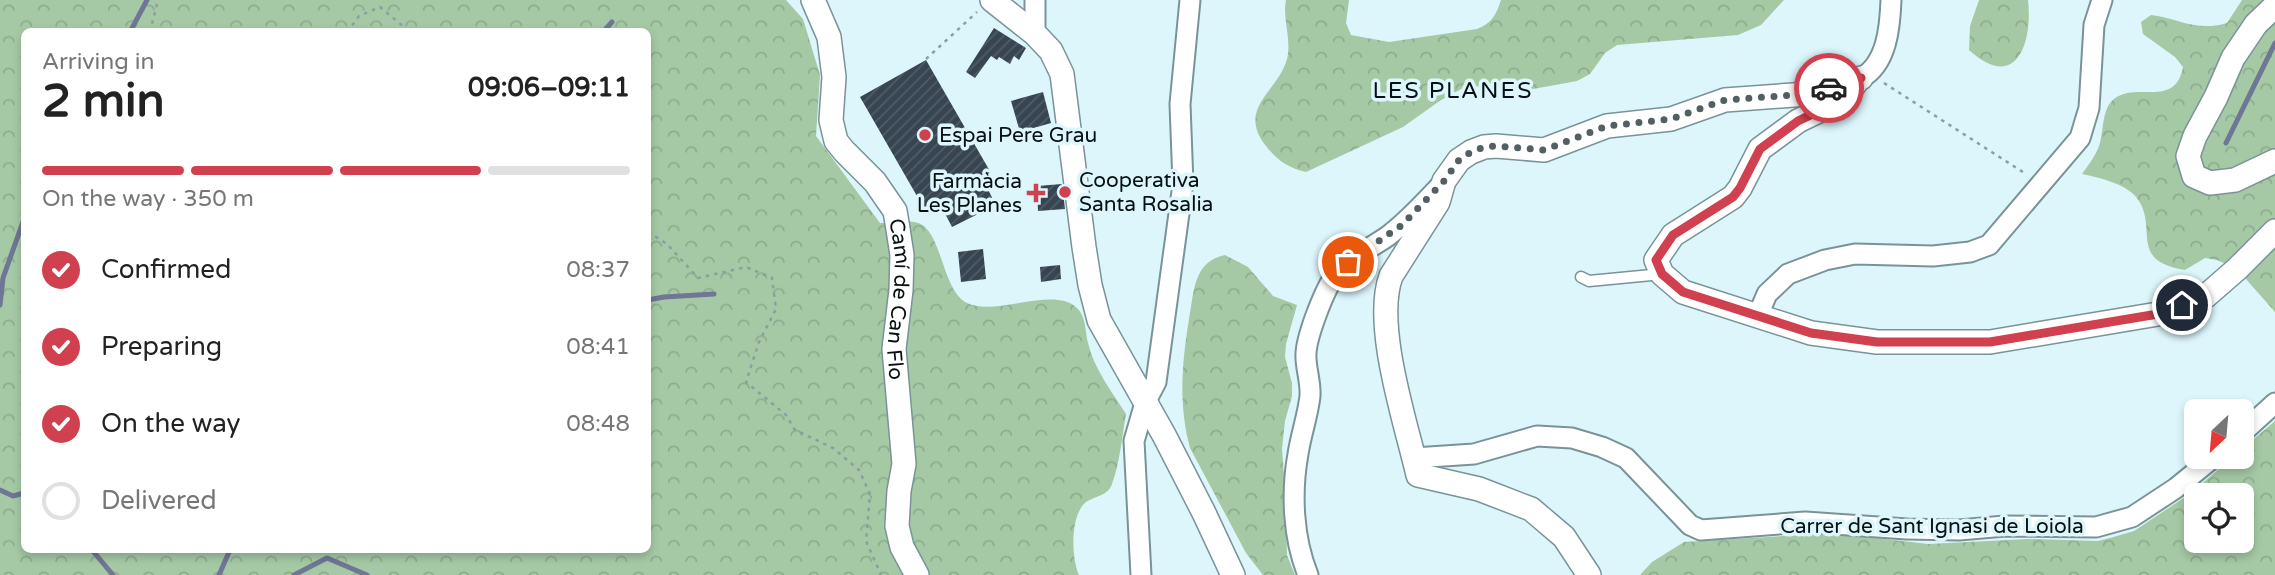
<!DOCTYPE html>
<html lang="en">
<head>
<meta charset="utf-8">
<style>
	body { margin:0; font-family:"Varela Round",sans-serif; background:#f2f2f2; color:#222; height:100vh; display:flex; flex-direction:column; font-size:26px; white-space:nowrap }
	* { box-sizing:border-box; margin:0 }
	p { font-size:23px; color:#767676 }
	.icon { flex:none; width:38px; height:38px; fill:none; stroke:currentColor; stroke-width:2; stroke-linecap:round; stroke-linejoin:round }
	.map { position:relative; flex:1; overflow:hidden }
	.details { position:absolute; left:21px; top:28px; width:630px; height:525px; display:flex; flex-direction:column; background:#fff; border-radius:10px; box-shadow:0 4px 10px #0003 }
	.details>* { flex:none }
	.needle { width:46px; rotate:206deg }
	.controls { position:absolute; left:2184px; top:399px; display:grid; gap:14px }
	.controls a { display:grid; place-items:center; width:70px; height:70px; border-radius:10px; background:#fff; box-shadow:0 4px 10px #0003; font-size:35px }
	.pin { position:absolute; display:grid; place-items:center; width:60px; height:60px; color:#fff; margin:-30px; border:4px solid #fff; border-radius:50%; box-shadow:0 2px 7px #0007 }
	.courier { position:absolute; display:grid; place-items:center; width:70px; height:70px; margin:-35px; border:5px solid #d0404e; border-radius:50%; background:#fff; color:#222; box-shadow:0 2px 9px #0007 }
	.head em { font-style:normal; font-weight:800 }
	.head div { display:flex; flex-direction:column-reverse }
	.head { display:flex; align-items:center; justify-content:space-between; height:119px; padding:0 21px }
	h1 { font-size:46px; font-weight:800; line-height:52px }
	.bar { display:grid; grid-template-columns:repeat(4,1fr); gap:10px 7px; align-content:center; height:84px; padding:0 21px }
	.bar i { height:9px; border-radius:5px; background:#e0e0e0 }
	.bar .on { background:#d0404e }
	.bar p { grid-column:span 4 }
	ol { padding:0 21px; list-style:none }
	li { display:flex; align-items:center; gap:21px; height:77px }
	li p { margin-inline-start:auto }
	li .icon { padding:7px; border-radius:50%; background:#d0404e; color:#fff; stroke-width:4 }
	li:last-child { color:#767676 }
	li i { width:38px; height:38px; border:4px solid #e0e0e0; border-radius:50% }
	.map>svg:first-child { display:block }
	.forest { fill:url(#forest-crowns); fill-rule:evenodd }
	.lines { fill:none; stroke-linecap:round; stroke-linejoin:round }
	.stream { stroke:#6f7696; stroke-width:5 }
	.building { fill:url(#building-hatch) }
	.service-casing { stroke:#7a9398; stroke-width:13 }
	.minor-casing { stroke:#7a9398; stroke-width:23 }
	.tertiary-casing { stroke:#7a9398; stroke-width:26 }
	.path { stroke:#8b9fa3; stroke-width:2.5; stroke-dasharray:3.5 5; stroke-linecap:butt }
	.service { stroke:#fff; stroke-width:10 }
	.minor { stroke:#fff; stroke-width:19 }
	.tertiary { stroke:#fff; stroke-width:23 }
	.done { stroke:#526064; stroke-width:7; stroke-dasharray:0 12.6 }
	.route { stroke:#d0404e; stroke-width:9 }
	.poi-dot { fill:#d0404e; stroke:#dcf6fc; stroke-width:2.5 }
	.labels { text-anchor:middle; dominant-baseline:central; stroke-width:7; stroke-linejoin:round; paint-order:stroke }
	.poi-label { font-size:21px; fill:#071012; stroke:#dcf6fc; text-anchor:start }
	.street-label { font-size:21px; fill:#071012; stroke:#dcf6fc }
	.neighbourhood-label { font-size:23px; letter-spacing:2px; fill:#071012; stroke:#dcf6fc }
</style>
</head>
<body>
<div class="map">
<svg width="2275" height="575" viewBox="0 0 2275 575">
	<defs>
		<pattern id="forest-crowns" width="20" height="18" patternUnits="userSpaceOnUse" patternTransform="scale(1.75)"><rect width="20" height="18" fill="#a5c9a5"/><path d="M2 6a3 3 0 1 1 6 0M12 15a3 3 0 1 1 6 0" fill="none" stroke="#8dac8d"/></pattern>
		<pattern id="building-hatch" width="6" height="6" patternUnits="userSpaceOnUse" patternTransform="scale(1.75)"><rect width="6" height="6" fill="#374552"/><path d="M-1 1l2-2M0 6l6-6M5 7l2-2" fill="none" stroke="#505c66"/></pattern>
	</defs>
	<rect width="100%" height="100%" fill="#dcf6fc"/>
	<path class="forest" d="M0,0H786L803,19L820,75L816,136L880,223C891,223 908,219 918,223C942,230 942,291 967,303C996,317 1054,285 1077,308C1086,316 1085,331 1088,343C1094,369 1112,392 1126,414C1122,436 1120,462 1112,484C1108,496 1095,496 1086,502C1070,515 1071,557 1079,575H0ZM24,32H648V550H24Z
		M1286,0H1349L1346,23L1351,35L1389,42L1477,29C1492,23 1496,15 1501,0H1784L1761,25L1738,35L1617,45L1605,53L1590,74L1577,81L1533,89L1492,86L1465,87L1441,100L1403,127L1306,172C1288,168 1277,160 1266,146C1236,108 1278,92 1287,59C1292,39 1282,19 1286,0Z
		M1979,0H2028C2033,43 2016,93 1969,50L1970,26Z
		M2242,0H2275V312L2237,269L2217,260L2205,258L2185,270C2129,261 2157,230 2139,201C2129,184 2100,178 2082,174C2087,167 2093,159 2097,151C2105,136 2100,110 2114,99C2137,81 2175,109 2183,67L2175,57L2143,34L2141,22L2151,15C2181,19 2196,32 2227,23Z
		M1225,255L1248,267L1273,296L1297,305L1286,344L1285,357L1292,383V396L1285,421L1282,449L1286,501L1287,555L1295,575H1263L1246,553L1190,448C1178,403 1182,363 1189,319C1194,293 1193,261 1225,255Z
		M2275,421V575H1640L1652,562L1684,542L1834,533L1928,544L2028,539L2098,541L2110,538L2134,531L2191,493L2233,457H2242V449ZM2196,495H2242V541H2196Z"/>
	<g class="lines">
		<path class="stream" d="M130,32L147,0
			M603,32L612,22
			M2226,143L2275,43
			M648,300L664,297L714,294
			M0,305L3,278L24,219
			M0,490L13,496L24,493
			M92,550L113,575
			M219,575L230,550
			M294,575L327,558L367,575"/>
	</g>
	<path class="building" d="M994,28L1026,48L1019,60L1014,56L1010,64L999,57L997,60L991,56L975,78L966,72Z
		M926,60L991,173L982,178L996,205L952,227L939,202L925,210L860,97Z
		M1043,92L1051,123L1020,132L1011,101Z
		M1062,184L1065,209L1038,211L1037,186Z
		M983,249L986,279L961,282L958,252Z
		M1060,265L1061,279L1041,282L1040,267Z"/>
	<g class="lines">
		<defs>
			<path id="service" d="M1581,277L1589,281L1662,274"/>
			<path id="minor" d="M1035,0V34
				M1861,78C1887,64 1890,27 1891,0
				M1758,315L1767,294L1788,274L1825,260L1855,254L1933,256L1970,252L1989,245L2080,138L2089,108L2094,25L2102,0
				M2242,433L2275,403
				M1414,458L1474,454L1537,436L1572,438L1602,447L1626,458L1690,525L1701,530L1805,522L1907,529L1959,530L2005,526L2096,527L2132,517L2176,488L2214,457
				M1141,575L1134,441L1145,403L1156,382L1183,184L1180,104L1190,0
				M1308,575C1293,538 1291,493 1298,454C1301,434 1308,415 1310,396C1311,381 1305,367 1306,353C1307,335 1325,288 1336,274C1350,257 1371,248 1388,236C1408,221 1425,202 1442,184"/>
			<g id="tertiary">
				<path id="s1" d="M813,0L829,37L834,77L831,120L836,141L844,151L875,182L895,211L898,229L902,255L901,290L894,349L904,464L899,491L897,526L902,547L917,575"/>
				<path d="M992,0L1035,34L1051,51L1062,74L1084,247L1090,285L1099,320L1164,435L1204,513L1233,575"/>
				<path d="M2275,6L2256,24L2233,58L2216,97L2195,136L2188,156L2194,176L2210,183L2235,180L2275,161"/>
				<path d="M1855,84L1831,105L1798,121L1760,149L1740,188L1733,197L1673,235L1656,260L1662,274L1683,292L1811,333L1877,342H1990L2158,314L2206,296L2237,269L2275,231"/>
				<path d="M1589,575L1564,537L1531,509L1479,489L1418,475C1406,423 1373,325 1391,276L1438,202L1444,181L1459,160L1471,152L1484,147L1496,146L1544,150L1607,126L1671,119L1725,100L1807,94L1861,78"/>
			</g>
		</defs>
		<use href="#service" class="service-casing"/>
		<use href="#minor" class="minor-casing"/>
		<use href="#tertiary" class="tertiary-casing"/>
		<path class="path" d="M150,32L158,0
			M347,32L359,16L380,7L410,32
			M926,59L977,12
			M1884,83L2026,174
			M648,232L667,244L698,278L746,267L772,278L776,309L759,342L746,382L786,415L795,430L833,448L859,470L870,494L866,541L881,575"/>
		<use href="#service" class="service"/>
		<use href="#minor" class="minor"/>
		<use href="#tertiary" class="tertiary"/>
	</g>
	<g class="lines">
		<path class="done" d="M1348,262L1402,225L1444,181L1459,160L1471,152L1484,147L1496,146L1544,150L1607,126L1671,119L1725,100L1807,94L1829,88"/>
		<path class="route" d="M1829,88L1861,78L1831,105L1798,121L1760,149L1740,188L1733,197L1673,235L1656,260L1662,274L1683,292L1811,333L1877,342H1990L2158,314L2182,305"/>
	</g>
	<g class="poi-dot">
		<circle cx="925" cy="135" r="7"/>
		<circle cx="1065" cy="192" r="7"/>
		<path d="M1032.5 182.5h7v7h7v7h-7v7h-7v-7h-7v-7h7z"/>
	</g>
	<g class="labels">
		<g class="poi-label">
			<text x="939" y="135">Espai Pere Grau</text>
			<text x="1079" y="180">Cooperativa<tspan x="1079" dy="24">Santa Rosalia</tspan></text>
			<text x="1022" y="181" text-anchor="end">Farmàcia<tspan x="1022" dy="24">Les Planes</tspan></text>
		</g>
		<g class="street-label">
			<text stroke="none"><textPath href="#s1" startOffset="326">Camí de Can Flo</textPath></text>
			<text x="1932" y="526">Carrer de Sant Ignasi de Loiola</text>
		</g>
		<g class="neighbourhood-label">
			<text x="1453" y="91">LES PLANES</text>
		</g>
	</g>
</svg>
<div class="controls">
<a><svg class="needle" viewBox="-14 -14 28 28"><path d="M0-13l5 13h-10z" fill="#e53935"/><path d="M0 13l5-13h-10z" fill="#767676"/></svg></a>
<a><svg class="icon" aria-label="locate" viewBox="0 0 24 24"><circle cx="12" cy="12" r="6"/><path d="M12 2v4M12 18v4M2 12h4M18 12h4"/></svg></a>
</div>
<div class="pin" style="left:1348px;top:262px;background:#ea580c"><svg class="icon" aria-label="bag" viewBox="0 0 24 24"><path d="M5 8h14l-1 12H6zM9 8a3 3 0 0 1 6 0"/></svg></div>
<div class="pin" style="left:2182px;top:305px;background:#1f2937"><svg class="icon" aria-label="home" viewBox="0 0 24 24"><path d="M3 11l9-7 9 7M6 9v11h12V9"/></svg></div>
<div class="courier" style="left:1829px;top:88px"><svg class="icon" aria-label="car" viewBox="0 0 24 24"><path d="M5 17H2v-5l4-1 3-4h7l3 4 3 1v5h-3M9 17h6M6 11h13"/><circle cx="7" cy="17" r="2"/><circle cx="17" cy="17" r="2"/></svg></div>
<section class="details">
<div class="head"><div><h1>2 min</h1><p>Arriving in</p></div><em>09:06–09:11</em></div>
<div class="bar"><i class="on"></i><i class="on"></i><i class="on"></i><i></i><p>On the way · 350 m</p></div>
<ol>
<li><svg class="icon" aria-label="check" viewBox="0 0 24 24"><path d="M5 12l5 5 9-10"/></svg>Confirmed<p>08:37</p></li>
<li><svg class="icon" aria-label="check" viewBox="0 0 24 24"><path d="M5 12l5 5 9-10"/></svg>Preparing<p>08:41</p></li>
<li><svg class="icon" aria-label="check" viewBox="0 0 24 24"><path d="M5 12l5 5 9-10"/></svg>On the way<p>08:48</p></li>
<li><i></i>Delivered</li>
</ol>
</section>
</div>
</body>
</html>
